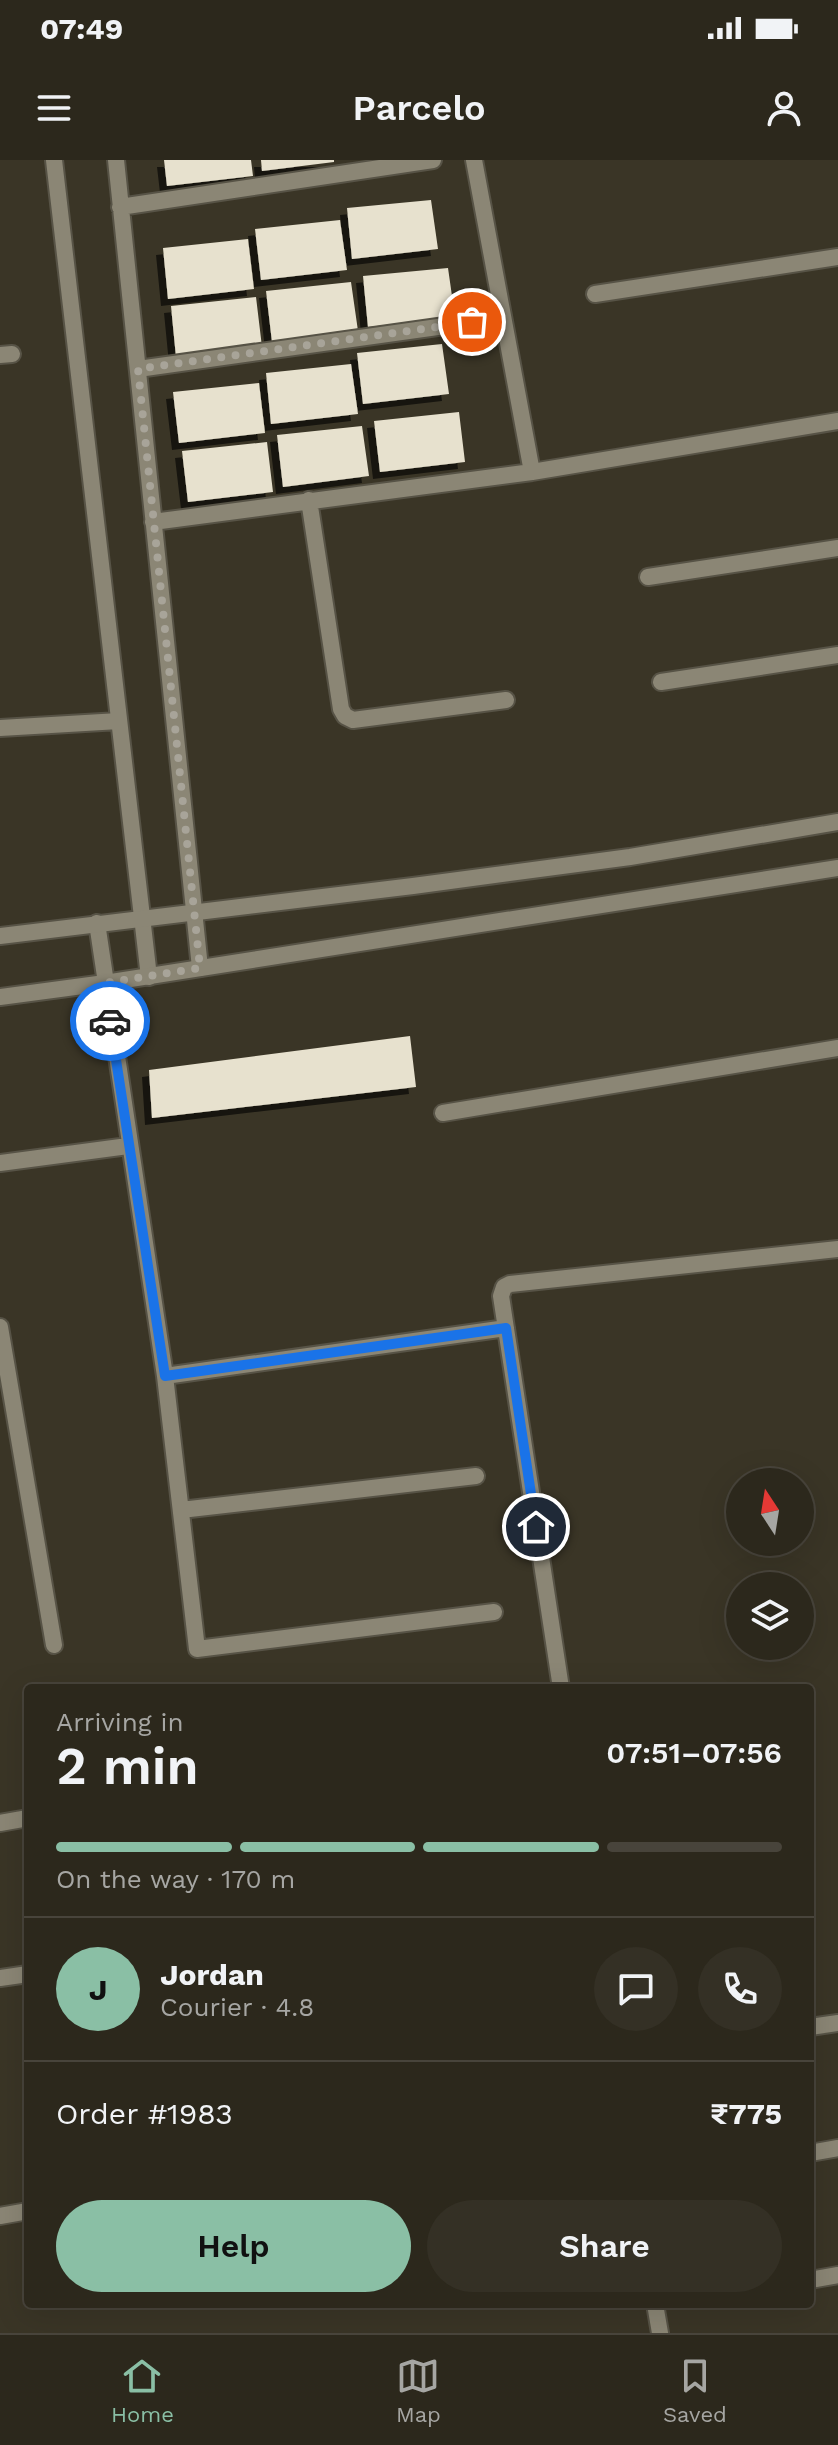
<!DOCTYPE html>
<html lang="en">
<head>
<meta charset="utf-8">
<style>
	body { margin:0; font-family:"Work Sans",sans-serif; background:#343025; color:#f1f3f6; height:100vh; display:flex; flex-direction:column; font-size:30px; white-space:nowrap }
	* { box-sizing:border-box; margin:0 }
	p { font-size:26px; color:#a6a6a3 }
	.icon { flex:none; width:44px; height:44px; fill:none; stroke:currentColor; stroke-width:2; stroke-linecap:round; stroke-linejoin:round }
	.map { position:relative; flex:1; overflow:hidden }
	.panel { position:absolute; left:24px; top:1524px; width:790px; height:624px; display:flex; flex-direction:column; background:#2c281c; border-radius:8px; box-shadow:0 8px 32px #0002,0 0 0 2px #48443b }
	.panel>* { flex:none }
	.needle { width:52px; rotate:348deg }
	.fabs { position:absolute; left:726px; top:1308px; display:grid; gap:16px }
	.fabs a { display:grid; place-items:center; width:88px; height:88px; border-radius:50%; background:#2c281c; box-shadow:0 8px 32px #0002,0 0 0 2px #48443b; font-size:40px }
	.pin { position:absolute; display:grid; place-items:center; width:68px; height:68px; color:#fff; margin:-34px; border:4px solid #fff; border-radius:50%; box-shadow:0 2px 8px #0007 }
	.courier { position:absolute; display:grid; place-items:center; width:80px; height:80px; margin:-40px; border:6px solid #1a73e8; border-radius:50%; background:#fff; color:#222; box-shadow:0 2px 10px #0007 }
	.head em { font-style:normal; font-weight:600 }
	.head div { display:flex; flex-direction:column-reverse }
	.head { display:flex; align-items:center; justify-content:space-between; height:136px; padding:0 32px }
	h1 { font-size:52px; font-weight:600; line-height:60px }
	.bar { display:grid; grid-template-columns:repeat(4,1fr); gap:12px 8px; align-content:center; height:96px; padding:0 32px }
	.bar i { height:10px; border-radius:6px; background:#48443b }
	.bar .selected { background:#8abfa5 }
	.bar p { grid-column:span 4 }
	.line { display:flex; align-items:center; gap:20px; padding:0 32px; border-top:2px solid #48443b }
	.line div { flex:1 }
	.round { display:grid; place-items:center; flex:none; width:84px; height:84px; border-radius:42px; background:#343025 }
	.action { display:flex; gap:16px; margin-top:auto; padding:16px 32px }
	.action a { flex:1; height:92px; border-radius:48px; background:#8abfa5; color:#111; font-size:32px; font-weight:600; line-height:92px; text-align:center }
	.action a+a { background:#343025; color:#f1f3f6 }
	.status { display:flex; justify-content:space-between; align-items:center; height:56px; padding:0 40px; background:#2c281c; direction:ltr }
	.status svg { height:22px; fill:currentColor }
	header { display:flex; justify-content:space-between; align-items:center; height:104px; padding:0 32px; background:#2c281c; font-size:36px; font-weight:600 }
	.tab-bar { display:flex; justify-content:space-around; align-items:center; height:112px; border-top:2px solid #48443b; background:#2c281c; font-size:22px; color:#a6a6a3 }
	.tab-bar a { display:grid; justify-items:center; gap:4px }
	.tab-bar .selected { color:#8abfa5 }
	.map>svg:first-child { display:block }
	.building { fill:#e7e1ce; filter:url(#shadow) }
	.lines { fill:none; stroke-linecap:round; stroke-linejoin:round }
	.minor-casing { stroke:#575346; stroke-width:20 }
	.tertiary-casing { stroke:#575346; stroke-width:20 }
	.minor { stroke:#8b8675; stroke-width:16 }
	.tertiary { stroke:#8b8675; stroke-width:16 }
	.done { stroke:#a8a499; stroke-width:8; stroke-dasharray:0 14.4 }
	.route { stroke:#1a73e8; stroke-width:10 }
</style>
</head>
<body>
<div class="status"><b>07:49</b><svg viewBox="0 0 49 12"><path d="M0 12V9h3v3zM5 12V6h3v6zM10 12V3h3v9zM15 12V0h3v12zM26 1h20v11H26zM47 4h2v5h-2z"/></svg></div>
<header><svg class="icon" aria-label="menu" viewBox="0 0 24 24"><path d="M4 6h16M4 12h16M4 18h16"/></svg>Parcelo<svg class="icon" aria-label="person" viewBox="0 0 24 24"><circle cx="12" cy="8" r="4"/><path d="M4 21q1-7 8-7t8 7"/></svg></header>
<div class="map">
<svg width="838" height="2173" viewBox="0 0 838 2173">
	<defs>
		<filter id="shadow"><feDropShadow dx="-7" dy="7" stdDeviation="0" flood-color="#0009"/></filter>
	</defs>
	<rect width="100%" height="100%" fill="#3a3526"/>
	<path class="building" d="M164,0H251L253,16L167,26Z
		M261,0H334V2L262,11Z
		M431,40L438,89L352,99L347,48Z
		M340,60L347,110L261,120L255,69Z
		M248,79L254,129L168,139L163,88Z
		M448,108L455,157L368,167L363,116Z
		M351,122L358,171L272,182L266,131Z
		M256,137L262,187L176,197L171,146Z
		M442,184L449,234L363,244L357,193Z
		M351,204L358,254L271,264L266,213Z
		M259,223L265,273L179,283L173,232Z
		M459,252L465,302L380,312L374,261Z
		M362,266L369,316L283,327L277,275Z
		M267,282L273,332L188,342L182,291Z
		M410,876L416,927L152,958L149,910Z"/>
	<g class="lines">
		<defs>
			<path id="minor" d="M54,0L149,817
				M116,0L200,808
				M474,0L532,312
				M120,47L433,0
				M595,134L838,97
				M0,195L12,194
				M138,209L502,158
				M309,340L341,549L345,556L353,560L506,540
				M153,362L532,312L838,261
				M648,417L838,388
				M661,522L838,495
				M0,568L119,561
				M97,763L165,1216L197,1489L494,1452
				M443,953L838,888
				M0,1003L128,986
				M0,1167L54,1485
				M165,1216L506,1168
				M181,1350L476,1316
				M561,1528L501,1136L504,1127L510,1124L838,1089
				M0,1663L28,1658
				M0,1818L28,1814
				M810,1867L838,1863
				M810,1993L838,1988
				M0,2056L28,2051
				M810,2120L838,2115
				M655,2144L660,2173"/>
			<path id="tertiary" d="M0,776L413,726L630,697L838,662
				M0,837L105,823L838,708"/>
		</defs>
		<use href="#minor" class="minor-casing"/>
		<use href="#tertiary" class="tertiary-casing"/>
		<use href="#minor" class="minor"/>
		<use href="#tertiary" class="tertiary"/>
	</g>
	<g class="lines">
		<path class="done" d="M110,861L105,823L200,808L138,209L472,162"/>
		<path class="route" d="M110,861L165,1216L506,1168L536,1367"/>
	</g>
</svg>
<div class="fabs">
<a><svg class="needle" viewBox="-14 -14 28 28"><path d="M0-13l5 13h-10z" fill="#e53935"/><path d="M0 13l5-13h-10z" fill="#a6a6a3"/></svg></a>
<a><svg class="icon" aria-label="layers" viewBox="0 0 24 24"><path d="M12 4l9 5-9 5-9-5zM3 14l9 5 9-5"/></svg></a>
</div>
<div class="pin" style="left:472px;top:162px;background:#ea580c"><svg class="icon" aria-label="bag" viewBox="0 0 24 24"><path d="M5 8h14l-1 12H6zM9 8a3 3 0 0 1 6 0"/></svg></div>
<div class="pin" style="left:536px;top:1367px;background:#1f2937"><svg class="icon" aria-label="home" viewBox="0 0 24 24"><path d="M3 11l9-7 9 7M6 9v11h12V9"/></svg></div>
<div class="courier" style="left:110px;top:861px"><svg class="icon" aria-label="car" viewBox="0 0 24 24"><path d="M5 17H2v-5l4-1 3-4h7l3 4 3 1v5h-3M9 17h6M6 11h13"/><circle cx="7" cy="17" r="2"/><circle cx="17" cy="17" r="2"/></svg></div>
<section class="panel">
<div class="head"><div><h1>2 min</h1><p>Arriving in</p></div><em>07:51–07:56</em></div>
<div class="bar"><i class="selected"></i><i class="selected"></i><i class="selected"></i><i></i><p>On the way · 170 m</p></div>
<div class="line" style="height:144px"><b class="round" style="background:#8abfa5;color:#111">J</b><div><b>Jordan</b><p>Courier · 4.8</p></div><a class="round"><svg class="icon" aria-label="chat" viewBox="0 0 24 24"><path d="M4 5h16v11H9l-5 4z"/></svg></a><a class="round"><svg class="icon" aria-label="phone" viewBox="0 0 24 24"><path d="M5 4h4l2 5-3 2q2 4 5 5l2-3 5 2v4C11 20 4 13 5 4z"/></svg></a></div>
<div class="line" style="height:104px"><div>Order #1983</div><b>₹775</b></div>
<div class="action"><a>Help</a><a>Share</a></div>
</section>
</div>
<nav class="tab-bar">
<a class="selected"><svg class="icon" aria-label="home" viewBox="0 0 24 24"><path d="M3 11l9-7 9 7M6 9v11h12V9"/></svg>Home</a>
<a><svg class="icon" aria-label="map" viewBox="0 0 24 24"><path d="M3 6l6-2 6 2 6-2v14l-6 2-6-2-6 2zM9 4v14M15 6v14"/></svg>Map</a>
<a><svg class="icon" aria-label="saved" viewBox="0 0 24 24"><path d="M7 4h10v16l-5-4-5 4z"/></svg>Saved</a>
</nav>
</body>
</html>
